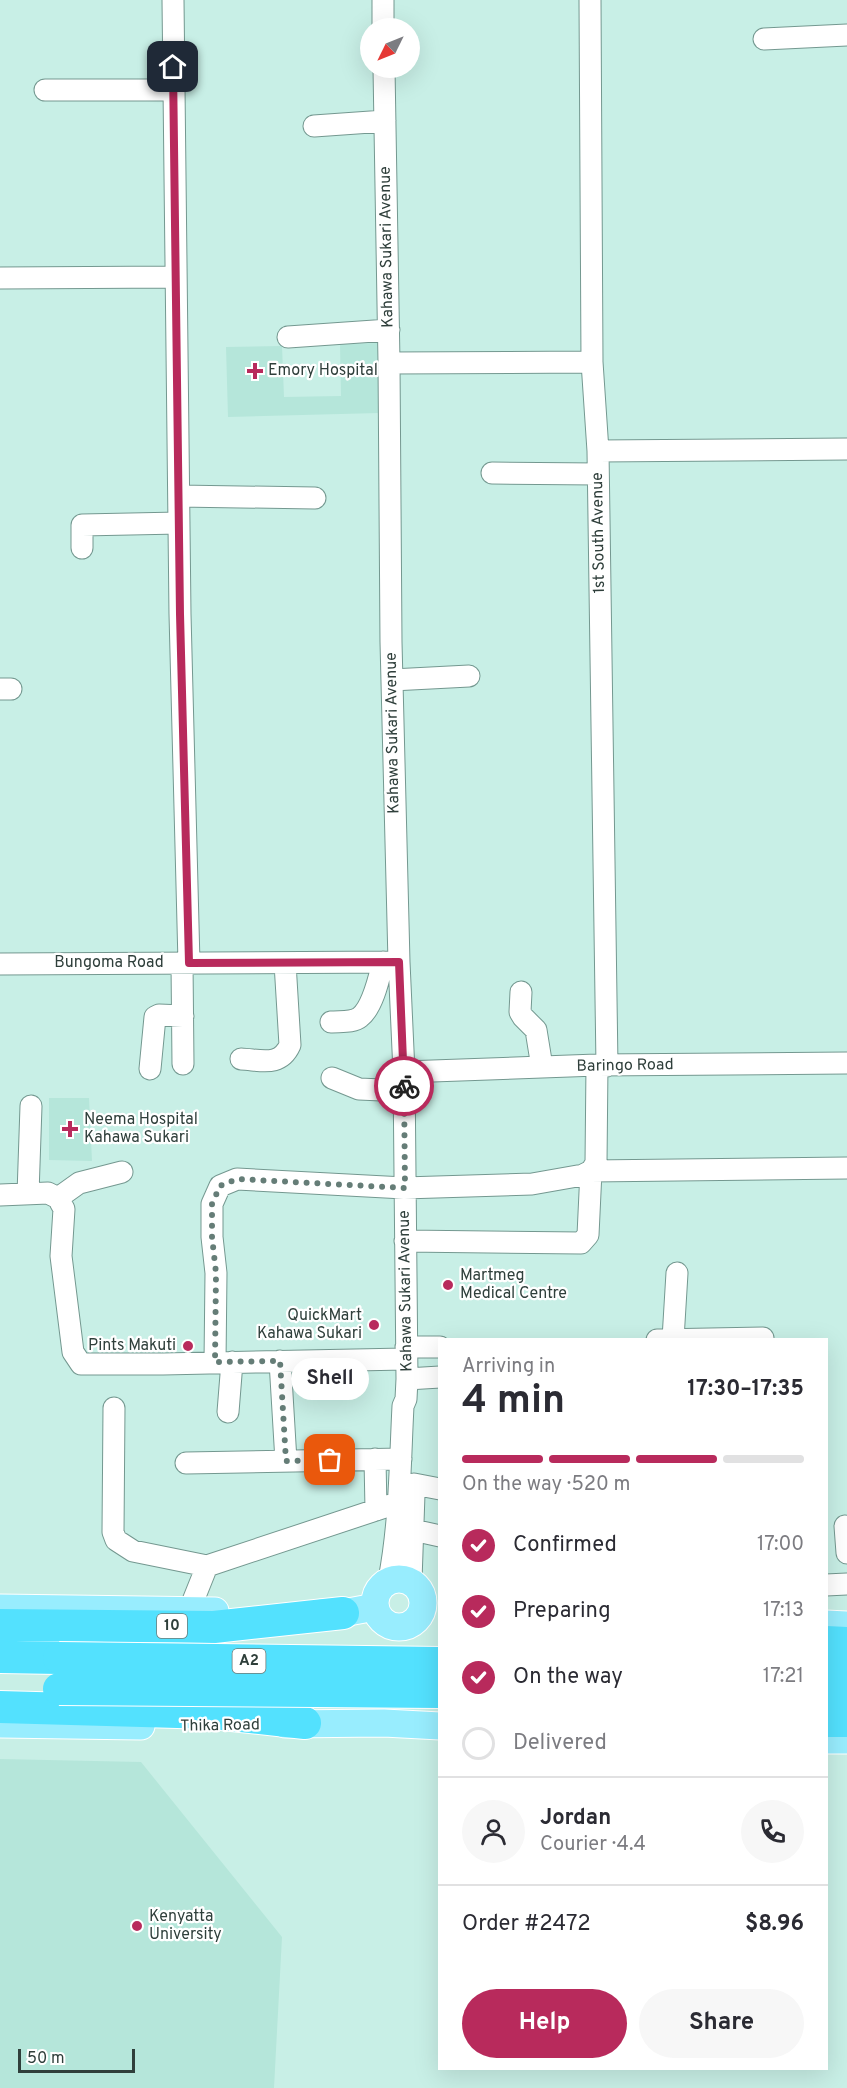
<!DOCTYPE html>
<html lang="en">
<head>
<meta charset="utf-8">
<style>
	body { margin:0; font-family:Overpass,sans-serif; background:#f7f7f7; color:#2b2b33; height:100vh; display:flex; flex-direction:column; font-size:22px; white-space:nowrap }
	* { box-sizing:border-box; margin:0 }
	p { font-size:20px; color:#7c7c81 }
	.icon { flex:none; width:33px; height:33px; fill:none; stroke:currentColor; stroke-width:2; stroke-linecap:round; stroke-linejoin:round }
	.map { position:relative; flex:1; overflow:hidden }
	.drawer { position:absolute; left:438px; top:1338px; width:390px; height:732px; display:flex; flex-direction:column; background:#fff; border-radius:0px; box-shadow:0 6px 24px #0002 }
	.drawer>* { flex:none }
	.needle { width:39px; rotate:227deg }
	.controls { position:absolute; left:360px; top:18px; display:grid; gap:12px }
	.controls a { display:grid; place-items:center; width:60px; height:60px; border-radius:50%; background:#fff; box-shadow:0 6px 24px #0002; font-size:30px }
	.scale { position:absolute; left:18px; bottom:15px; width:117px; box-sizing:border-box; padding-left:6px; border:3px solid #2f3f3b; border-top:0; font-size:16px; line-height:21px; white-space:nowrap; color:#2f3f3b; -webkit-text-stroke:4px #fff; paint-order:stroke }
	.pin { position:absolute; display:grid; place-items:center; width:51px; height:51px; color:#fff; margin:-26px; border-radius:12px; box-shadow:0 3px 9px #0006 }
	.courier { position:absolute; display:grid; place-items:center; width:60px; height:60px; margin:-30px; border:4px solid #b82a5c; border-radius:50%; background:#fff; color:#222; box-shadow:0 2px 8px #0007 }
	.bubble { position:absolute; height:42px; border-radius:21px; background:#fff; box-shadow:0 6px 24px #0002; font-size:20px; font-weight:700; line-height:42px; text-align:center }
	.overview em { font-style:normal; font-weight:700 }
	.overview div { display:flex; flex-direction:column-reverse }
	.overview { display:flex; align-items:center; justify-content:space-between; height:102px; padding:0 24px }
	h1 { font-size:39px; font-weight:700; line-height:45px }
	.bar { display:grid; grid-template-columns:repeat(4,1fr); gap:9px 6px; align-content:center; height:72px; padding:0 24px }
	.bar i { height:8px; border-radius:4px; background:#e1e1e2 }
	.bar .active { background:#b82a5c }
	.bar p { grid-column:span 4 }
	.line { display:flex; align-items:center; gap:15px; padding:0 24px; border-top:2px solid #e1e1e2 }
	.line div { flex:1 }
	.round { display:grid; place-items:center; flex:none; width:63px; height:63px; border-radius:32px; background:#f7f7f7 }
	ol { padding:0 24px; list-style:none }
	li { display:flex; align-items:center; gap:18px; height:66px }
	li p { margin-inline-start:auto }
	li .icon { padding:6px; border-radius:50%; background:#b82a5c; color:#fff; stroke-width:4 }
	li:last-child { color:#7c7c81 }
	li i { width:33px; height:33px; border:3px solid #e1e1e2; border-radius:50% }
	.action { display:flex; gap:12px; margin-top:auto; padding:12px 24px }
	.action a { flex:1; height:69px; border-radius:36px; background:#b82a5c; color:#fff; font-size:24px; font-weight:700; line-height:69px; text-align:center }
	.action a+a { background:#f7f7f7; color:#2b2b33 }
	.map>svg:first-child { display:block }
	.built { fill:#b5e6da }
	.lines { fill:none; stroke-linecap:round; stroke-linejoin:round }
	.minor-casing { stroke:#749890; stroke-width:23 }
	.major-casing { stroke:#fff; stroke-width:29 }
	.highway-casing { stroke:#fff; stroke-width:34 }
	.minor { stroke:#fff; stroke-width:21 }
	.major { stroke:#98edfe; stroke-width:27 }
	.highway { stroke:#53e1fe; stroke-width:32 }
	.highway-bridge-casing { stroke:#fff; stroke-width:34; stroke-linecap:butt }
	.highway-bridge { stroke:#53e1fe; stroke-width:32 }
	.done { stroke:#657d77; stroke-width:6; stroke-dasharray:0 10.8 }
	.route { stroke:#b82a5c; stroke-width:8 }
	.poi-dot { fill:#b82a5c; stroke:#fff; stroke-width:2 }
	.labels { text-anchor:middle; dominant-baseline:central; stroke-width:4.5; stroke-linejoin:round; paint-order:stroke }
	.shield { fill:#fff; stroke:#6d7976; stroke-width:1.5 }
	.shield-label { font-size:15px; font-weight:bold; fill:#2f3f3b }
	.street-label { font-size:16px; fill:#2f3f3b; stroke:#fff }
	.poi-label { font-size:16px; fill:#2f3f3b; stroke:#fff; text-anchor:start }
</style>
</head>
<body>
<div class="map">
<svg width="847" height="2088" viewBox="0 0 847 2088">
	<rect width="100%" height="100%" fill="#c8efe6"/>
	<path class="built" d="M377,343L379,413L228,417L226,347L282,346L284,397L341,396L340,344Z
		M49,1098H89L92,1161L49,1160Z
		M0,1759L141,1762L282,1937L274,2088H0Z"/>
	<g class="lines">
		<defs>
			<path id="minor" d="M173,0L180,614L189,963
				M383,0V28
				M590,0L592,362L598,451L607,1066
				M764,39L847,35
				M384,68L389,363L391,642L399,962L404,1072L407,1379L406,1399L403,1406C400,1464 400,1522 389,1580
				M45,90H174
				M314,126L385,121
				M0,278L176,277
				M288,337L389,330
				M389,363L592,362
				M598,451L847,449
				M492,473L598,474
				M179,496L315,498
				M82,548V525L179,523
				M392,680L469,676
				M0,689H11
				M182,963L183,1064
				M0,964L399,962
				M521,992L520,1012L523,1017L536,1030L542,1067
				M331,1022C340,1021 353,1023 360,1017C373,1007 379,978 383,962
				M241,1059C262,1060 280,1067 290,1045L285,963
				M150,1069L155,1017L159,1015L183,1016
				M404,1072L597,1065L847,1063
				M332,1078L359,1089L404,1091
				M28,1194L31,1106
				M0,1195L48,1193L58,1198L64,1209L61,1256L73,1352L81,1364H163L405,1359
				M58,1198L79,1183L122,1172
				M405,1241L581,1243L588,1235L591,1171L847,1168
				M673,1339L677,1273
				M657,1340L763,1338
				M406,1347H440
				M280,1361L286,1461
				M215,1362L216,1273L212,1237V1204L220,1186L237,1179L404,1188L532,1184L583,1175L591,1171L596,1163L597,1065
				M407,1379L440,1377
				M114,1408L113,1532L116,1540L133,1551L207,1566
				M228,1412L232,1362
				M375,1459L376,1510
				M186,1463L401,1459
				M414,1484L440,1489
				M845,1526L847,1553
				M413,1530L440,1536
				M411,1581L414,1494
				M826,1585L847,1584
				M189,1611L207,1566L400,1502"/>
			<path id="major" d="M375 1603a24 24 0 1 1 48 0a24 24 0 1 1-48 0Z
				M0,1608L215,1611
				M322,1613H343L375,1607
				M826,1624L847,1625
				M0,1724L141,1726
				M285,1724L384,1723L440,1726
				M826,1740H847"/>
			<path id="highway" d="M0,1625L214,1627L343,1613
				M826,1642L847,1643
				M0,1657L59,1658
				M826,1667L847,1668
				M826,1698L847,1699
				M0,1707L213,1713L305,1723
				M826,1721H847"/>
		</defs>
		<use href="#minor" class="minor-casing"/>
		<use href="#major" class="major-casing"/>
		<use href="#highway" class="highway-casing"/>
		<use href="#minor" class="minor"/>
		<use href="#major" class="major"/>
		<use href="#highway" class="highway"/>
		<defs>
			<path id="highway-bridge" d="M59,1658L440,1663
				M59,1689L440,1692"/>
		</defs>
		<use href="#highway-bridge" class="highway-bridge-casing"/>
		<use href="#highway-bridge" class="highway-bridge"/>
	</g>
	<g class="lines">
		<path class="done" d="M330,1460L286,1461L280,1361L215,1362L216,1273L212,1237V1204L220,1186L237,1179L405,1188L404,1086"/>
		<path class="route" d="M173,67L180,614L189,963L399,962L404,1086"/>
	</g>
	<g class="poi-dot">
		<path d="M252 362h6v6h6v6h-6v6h-6v-6h-6v-6h6z"/>
		<path d="M67 1120h6v6h6v6h-6v6h-6v-6h-6v-6h6z"/>
		<circle cx="448" cy="1285" r="6"/>
		<circle cx="374" cy="1325" r="6"/>
		<circle cx="188" cy="1346" r="6"/>
		<circle cx="137" cy="1926" r="6"/>
	</g>
	<g class="labels">
		<g class="shield">
			<rect x="157" y="1614" width="30" height="24" rx="4.5"/>
			<rect x="232.5" y="1649" width="33" height="24" rx="4.5"/>
		</g>
		<g class="shield-label">
			<text x="172" y="1626">10</text>
			<text x="249" y="1661">A2</text>
		</g>
		<g class="street-label">
			<text transform="translate(387 247) rotate(-91)">Kahawa Sukari Avenue</text>
			<text transform="translate(599 533) rotate(-91)">1st South Avenue</text>
			<text transform="translate(393 733) rotate(-91)">Kahawa Sukari Avenue</text>
			<text x="109" y="963">Bungoma Road</text>
			<text transform="translate(625 1066) rotate(-1)">Baringo Road</text>
			<text transform="translate(406 1291) rotate(-91)">Kahawa Sukari Avenue</text>
			<text transform="translate(220 1726) rotate(-1)">Thika Road</text>
		</g>
		<g class="poi-label">
			<text x="268" y="371">Emory Hospital</text>
			<text x="84" y="1120">Neema Hospital<tspan x="84" dy="18">Kahawa Sukari</tspan></text>
			<text x="460" y="1276">Martmeg<tspan x="460" dy="18">Medical Centre</tspan></text>
			<text x="362" y="1316" text-anchor="end">QuickMart<tspan x="362" dy="18">Kahawa Sukari</tspan></text>
			<text x="176" y="1346" text-anchor="end">Pints Makuti</text>
			<text x="149" y="1917">Kenyatta<tspan x="149" dy="18">University</tspan></text>
		</g>
	</g>
</svg>
<div class="controls">
<a><svg class="needle" viewBox="-14 -14 28 28"><path d="M0-13l5 13h-10z" fill="#e53935"/><path d="M0 13l5-13h-10z" fill="#7c7c81"/></svg></a>
</div>
<div class="scale">50 m</div>
<div class="pin" style="left:330px;top:1460px;background:#ea580c"><svg class="icon" aria-label="bag" viewBox="0 0 24 24"><path d="M5 8h14l-1 12H6zM9 8a3 3 0 0 1 6 0"/></svg></div>
<div class="pin" style="left:173px;top:67px;background:#1f2937"><svg class="icon" aria-label="home" viewBox="0 0 24 24"><path d="M3 11l9-7 9 7M6 9v11h12V9"/></svg></div>
<div class="courier" style="left:404px;top:1086px"><svg class="icon" aria-label="bike" viewBox="0 0 24 24"><circle cx="6" cy="16" r="4"/><circle cx="18" cy="16" r="4"/><path d="M6 16l4-8h5l3 8M10 8l3 8H6M13 5h3"/></svg></div>
<div class="bubble" style="left:291px;top:1358px;width:78px">Shell</div>
<section class="drawer">
<div class="overview"><div><h1>4 min</h1><p>Arriving in</p></div><em>17:30–17:35</em></div>
<div class="bar"><i class="active"></i><i class="active"></i><i class="active"></i><i></i><p>On the way · 520 m</p></div>
<ol>
<li><svg class="icon" aria-label="check" viewBox="0 0 24 24"><path d="M5 12l5 5 9-10"/></svg>Confirmed<p>17:00</p></li>
<li><svg class="icon" aria-label="check" viewBox="0 0 24 24"><path d="M5 12l5 5 9-10"/></svg>Preparing<p>17:13</p></li>
<li><svg class="icon" aria-label="check" viewBox="0 0 24 24"><path d="M5 12l5 5 9-10"/></svg>On the way<p>17:21</p></li>
<li><i></i>Delivered</li>
</ol>
<div class="line" style="height:108px"><a class="round"><svg class="icon" aria-label="person" viewBox="0 0 24 24"><circle cx="12" cy="8" r="4"/><path d="M4 21q1-7 8-7t8 7"/></svg></a><div><b>Jordan</b><p>Courier · 4.4</p></div><a class="round"><svg class="icon" aria-label="phone" viewBox="0 0 24 24"><path d="M5 4h4l2 5-3 2q2 4 5 5l2-3 5 2v4C11 20 4 13 5 4z"/></svg></a></div>
<div class="line" style="height:78px"><div>Order #2472</div><b>$8.96</b></div>
<div class="action"><a>Help</a><a>Share</a></div>
</section>
</div>
</body>
</html>
